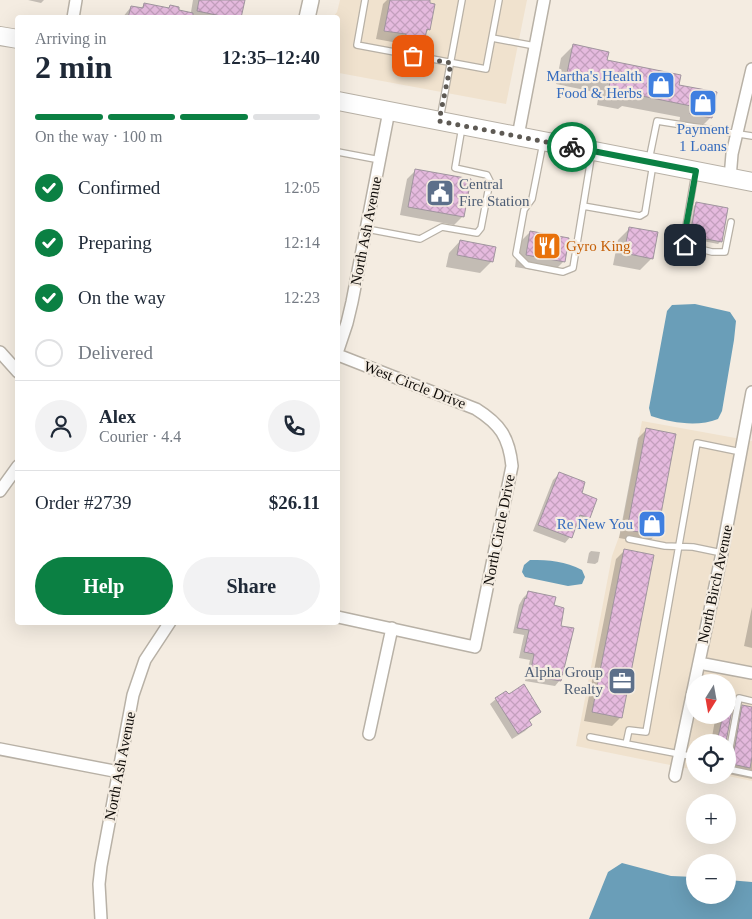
<!DOCTYPE html>
<html lang="en">
<head>
<meta charset="utf-8">
<style>
	body { margin:0; font-family:"Times New Roman",serif; background:#f2f2f3; color:#1f2937; height:100vh; display:flex; flex-direction:column; font-size:19px; white-space:nowrap }
	* { box-sizing:border-box; margin:0 }
	p { font-size:16px; color:#747a83 }
	.icon { flex:none; width:28px; height:28px; fill:none; stroke:currentColor; stroke-width:2; stroke-linecap:round; stroke-linejoin:round }
	.map { position:relative; flex:1; overflow:hidden }
	.details { position:absolute; left:15px; top:15px; width:325px; height:610px; display:flex; flex-direction:column; background:#fff; border-radius:5px; box-shadow:0 5px 20px #0002 }
	.details>* { flex:none }
	.needle { width:32px; rotate:191deg }
	.controls { position:absolute; left:686px; top:674px; display:grid; gap:10px }
	.controls a { display:grid; place-items:center; width:50px; height:50px; border-radius:50%; background:#fff; box-shadow:0 5px 20px #0002; font-size:25px }
	.pin { position:absolute; display:grid; place-items:center; width:42px; height:42px; color:#fff; margin:-21px; border-radius:10px; box-shadow:0 2px 8px #0006 }
	.courier { position:absolute; display:grid; place-items:center; width:50px; height:50px; margin:-25px; border:4px solid #0b8043; border-radius:50%; background:#fff; color:#222; box-shadow:0 1px 6px #0007 }
	.headline em { font-style:normal; font-weight:600 }
	.headline div { display:flex; flex-direction:column-reverse }
	.headline { display:flex; align-items:center; justify-content:space-between; height:85px; padding:0 20px }
	h1 { font-size:32px; font-weight:600; line-height:38px }
	.bar { display:grid; grid-template-columns:repeat(4,1fr); gap:8px 5px; align-content:center; height:60px; padding:0 20px }
	.bar i { height:6px; border-radius:4px; background:#e0e1e3 }
	.bar .selected { background:#0b8043 }
	.bar p { grid-column:span 4 }
	.line { display:flex; align-items:center; gap:12px; padding:0 20px; border-top:1px solid #e0e1e3 }
	.line div { flex:1 }
	.round { display:grid; place-items:center; flex:none; width:52px; height:52px; border-radius:26px; background:#f2f2f3 }
	ol { padding:0 20px; list-style:none }
	li { display:flex; align-items:center; gap:15px; height:55px }
	li p { margin-inline-start:auto }
	li .icon { padding:5px; border-radius:50%; background:#0b8043; color:#fff; stroke-width:4 }
	li:last-child { color:#747a83 }
	li i { width:28px; height:28px; border:2px solid #e0e1e3; border-radius:50% }
	.cta { display:flex; gap:10px; margin-top:auto; padding:10px 20px }
	.cta a { flex:1; height:58px; border-radius:30px; background:#0b8043; color:#fff; font-size:20px; font-weight:600; line-height:58px; text-align:center }
	.cta a+a { background:#f2f2f3; color:#1f2937 }
	.map>svg:first-child { display:block }
	.commercial { fill:#f0e2ce; fill-rule:evenodd }
	.water { fill:#6a9eb8 }
	.shadow { fill:#0003 }
	.building { fill:url(#building-cross-hatch); stroke:#a0959e }
	.lines { fill:none; stroke-linecap:round; stroke-linejoin:round }
	.lane-casing { stroke:#b8b1a6; stroke-width:8 }
	.street-casing { stroke:#b8b1a6; stroke-width:14 }
	.secondary-casing { stroke:#b8b1a6; stroke-width:18 }
	.primary-casing { stroke:#b8b1a6; stroke-width:20 }
	.lane { stroke:#fff; stroke-width:5.5 }
	.street { stroke:#fff; stroke-width:11 }
	.secondary { stroke:#fff; stroke-width:15 }
	.primary { stroke:#fff; stroke-width:18 }
	.done { stroke:#5e5a54; stroke-width:5; stroke-dasharray:0 9 }
	.route { stroke:#0b8043; stroke-width:6 }
	.labels { text-anchor:middle; dominant-baseline:central; stroke-width:4.5; stroke-linejoin:round; paint-order:stroke }
	.shop-label { font-size:15px; fill:#366cbe; stroke:#f4ece1; text-anchor:end }
	.service-label { font-size:15px; fill:#4e5e75; stroke:#f4ece1; text-anchor:start }
	.street-label { font-size:15px; fill:#0e0b08; stroke:#f4ece1 }
	.food-label { font-size:15px; fill:#c56008; stroke:#f4ece1; text-anchor:start }
</style>
</head>
<body>
<div class="map">
<svg width="752" height="919" viewBox="0 0 752 919">
	<defs>
		<pattern id="building-cross-hatch" width="8" height="8" patternUnits="userSpaceOnUse" patternTransform="scale(1.25)"><rect width="8" height="8" fill="#e5bade"/><path d="M0 0l8 8M0 8l8-8" fill="none" stroke="#c39fbd"/></pattern>
	</defs>
	<rect width="100%" height="100%" fill="#f4ece1"/>
	<path class="commercial" d="M340,0H527L506,104L339,73L338,18H332L337,12Z
		M642,421L752,441V781L723,775H728V742H695V770L576,746L612,556L621,531ZM695,682H728V715H695Z"/>
	<path class="water" d="M695,304L730,312L736,321L734,340L722,411L718,419C698,427 672,423 651,416L649,408L667,311L672,305Z
		M530,560C550,560 565,561 582,570L585,577L582,584L568,586L525,577L522,572L524,565Z
		M622,863L671,876L695,877V895H728V880L752,882V919H589L608,872Z"/>
	<path class="shadow" d="M28,0H44L41,3Z
		M193,0H243L240,18H190Z
		M387,0H429V29L425,34L424,37L406,55L396,54L398,43L376,39L383,4Z
		M145,4L168,9L170,6L176,18H122L131,7L140,9Z
		M573,46L605,61L678,86L711,117L699,129L679,125L680,117L622,106L618,109L597,105L599,93L556,84L561,58Z
		M416,170L463,216L454,225L400,215L407,179Z
		M696,204L727,209L720,242L718,244L688,238L694,206Z
		M630,228L652,258L640,270L613,265L618,240Z
		M530,232L564,261L552,273L515,267L518,244Z
		M460,241L492,261L480,273L446,267L449,253Z
		M647,429L656,535L647,543L619,538L638,438Z
		M559,474L580,494L596,500L589,518L583,524L577,521L570,537L565,543L533,531L553,480Z
		M625,550L621,717L612,726L584,721L616,559Z
		M591,551L600,552L598,562L595,564L587,563L589,553Z
		M528,593L553,606L560,680L555,686L525,681L530,660L519,658L524,635L513,633L519,605L523,598Z
		M752,607V648L744,646Z
		M496,699L540,712L529,721L531,725L525,731L512,739L490,704Z
		M728,704L732,705L725,742H711L716,715H728Z
		M743,707L752,709V779L728,774V751L734,716Z"/>
	<path class="building" d="M199,0H245L241,18H231L197,11Z
		M390,0H430V3L435,4L430,30L427,29L425,38L418,36L417,47L404,45L406,34L384,31Z
		M144,3L169,8L170,5L179,7V10L193,13V18H128L131,6L143,8Z
		M573,44L609,52L607,60L681,75L679,85L717,92L712,118L690,114L691,106L632,94L631,98L608,94L610,82L567,73Z
		M415,169L471,179L464,217L408,207Z
		M696,202L728,208L722,242L690,236Z
		M629,227L658,232L653,259L624,253Z
		M530,231L569,238L565,262L526,255Z
		M460,240L496,247L493,262L457,255Z
		M646,428L676,434L657,535L627,530Z
		M559,472L585,482L582,493L597,499L590,518L580,515L572,538L538,525Z
		M624,549L654,555L622,718L592,712Z
		M528,591L556,597L554,605L564,608L561,626L574,628L561,681L530,676L534,654L524,652L529,630L517,628L525,598L526,599Z
		M524,684L541,712L529,720L532,725L518,734L495,698L506,691L509,694Z
		M728,703L733,704L726,742H717L723,715H728Z
		M742,705L752,707V757L750,768L732,764Z"/>
	<g class="lines">
		<defs>
			<path id="lane" d="M365,0L357,45L486,69L499,0
				M492,38L535,46
				M440,119L462,0
				M543,143L532,199L524,210L516,254L527,265L563,272L573,268L592,152
				M338,152L380,160
				M649,160L657,121L752,136
				M695,173L685,232V245L712,252H725L731,222
				M583,206L640,216L645,213L653,164
				M367,229L420,239L442,227L477,233L481,228L490,181L487,175L455,168L462,127
				M629,539L665,546L693,547L722,553
				M590,737L695,757
				M626,744L629,730L646,732L697,443L741,452
				M728,758L739,698L752,701
				M728,769L752,774"/>
			<path id="street" d="M73,18L76,0
				M518,136L544,0
				M730,178L732,154L752,69
				M338,350L347,323L352,302L389,111
				M0,352L18,372
				M338,355L476,409C500,424 509,437 512,466L475,647L338,617
				M0,491L18,466
				M699,663L752,673
				M369,734L392,628
				M0,749L119,772
				M675,776L722,553L752,392
				M101,919L99,884L101,866L133,695L145,660L170,622"/>
			<path id="secondary" d="M307,18L311,0"/>
			<path id="primary" d="M0,36L18,39
				M338,101L752,182"/>
		</defs>
		<use href="#lane" class="lane-casing"/>
		<use href="#street" class="street-casing"/>
		<use href="#secondary" class="secondary-casing"/>
		<use href="#primary" class="primary-casing"/>
		<use href="#lane" class="lane"/>
		<use href="#street" class="street"/>
		<use href="#secondary" class="secondary"/>
		<use href="#primary" class="primary"/>
	</g>
	<g class="lines">
		<path class="done" d="M413,56L451,63L439,121L572,147"/>
		<path class="route" d="M572,147L696,171L685,232V245"/>
	</g>
	<defs>
		<symbol id="shop-square" viewBox="-11 -11 22 22"><rect x="-9" y="-9" width="18" height="18" rx="4" fill="#3f7fe0" stroke="#f4ece1"/><path d="M-5-2.5h2.3a2.7 3.5 0 0 1 5.4 0H5L5.5 6h-11ZM-1.5-2.5h3a1.5 2.3 0 0 0-3 0Z" fill="#fff"/></symbol>
		<symbol id="civic-square" viewBox="-11 -11 22 22"><rect x="-9" y="-9" width="18" height="18" rx="4" fill="#5c6f8a" stroke="#f4ece1"/><path d="M-.6-6.5H3V-4.5H.6V-3L4-1V1h2V6H-6V1h2V-1L-.6-3ZM-1.2 2.5V6h2.4V2.5Z" fill="#fff"/></symbol>
		<symbol id="restaurant-square" viewBox="-11 -11 22 22"><rect x="-9" y="-9" width="18" height="18" rx="4" fill="#e8710a" stroke="#f4ece1"/><path d="M-5-6h1v4h1v-4h1v4h1v-4h1v5L-1.5 .5V6h-2V.5L-5-1ZM5-6V6H3V1.5H1.5Q1.5-4 5-6Z" fill="#fff"/></symbol>
		<symbol id="office-square" viewBox="-11 -11 22 22"><rect x="-9" y="-9" width="18" height="18" rx="4" fill="#5c6f8a" stroke="#f4ece1"/><path d="M-6-3h4V-5.5h4V-3h4V5H-6ZM-1-4.5V-3h2v-1.5ZM-6 0V1H6V0Z" fill="#fff"/></symbol>
	</defs>
	<g fill-rule="evenodd">
		<use href="#shop-square" x="645" y="69" width="32" height="32"/>
		<use href="#shop-square" x="687" y="87" width="32" height="32"/>
		<use href="#civic-square" x="424" y="177" width="32" height="32"/>
		<use href="#restaurant-square" x="531" y="230" width="32" height="32"/>
		<use href="#shop-square" x="636" y="508" width="32" height="32"/>
		<use href="#office-square" x="606" y="665" width="32" height="32"/>
	</g>
	<g class="labels">
		<g class="shop-label">
			<text x="642" y="76">Martha's Health<tspan x="642" dy="17">Food &amp; Herbs</tspan></text>
			<text x="703" y="129" text-anchor="middle">Payment<tspan x="703" dy="17">1 Loans</tspan></text>
			<text x="633" y="524">Re New You</text>
		</g>
		<g class="service-label">
			<text x="459" y="184">Central<tspan x="459" dy="17">Fire Station</tspan></text>
			<text x="603" y="672" text-anchor="end">Alpha Group<tspan x="603" dy="17">Realty</tspan></text>
		</g>
		<g class="street-label">
			<text transform="translate(366 231) rotate(-79)">North Ash Avenue</text>
			<text transform="translate(415 385) rotate(21)">West Circle Drive</text>
			<text transform="translate(499 530) rotate(-79)">North Circle Drive</text>
			<text transform="translate(715 584) rotate(-78)">North Birch Avenue</text>
			<text transform="translate(120 766) rotate(-79)">North Ash Avenue</text>
		</g>
		<g class="food-label">
			<text x="566" y="246">Gyro King</text>
		</g>
	</g>
</svg>
<div class="controls">
<a><svg class="needle" viewBox="-14 -14 28 28"><path d="M0-13l5 13h-10z" fill="#e53935"/><path d="M0 13l5-13h-10z" fill="#747a83"/></svg></a>
<a><svg class="icon" aria-label="locate" viewBox="0 0 24 24"><circle cx="12" cy="12" r="6"/><path d="M12 2v4M12 18v4M2 12h4M18 12h4"/></svg></a>
<a>+</a>
<a>−</a>
</div>
<div class="pin" style="left:413px;top:56px;background:#ea580c"><svg class="icon" aria-label="bag" viewBox="0 0 24 24"><path d="M5 8h14l-1 12H6zM9 8a3 3 0 0 1 6 0"/></svg></div>
<div class="pin" style="left:685px;top:245px;background:#1f2937"><svg class="icon" aria-label="home" viewBox="0 0 24 24"><path d="M3 11l9-7 9 7M6 9v11h12V9"/></svg></div>
<div class="courier" style="left:572px;top:147px"><svg class="icon" aria-label="bike" viewBox="0 0 24 24"><circle cx="6" cy="16" r="4"/><circle cx="18" cy="16" r="4"/><path d="M6 16l4-8h5l3 8M10 8l3 8H6M13 5h3"/></svg></div>
<section class="details">
<div class="headline"><div><h1>2 min</h1><p>Arriving in</p></div><em>12:35–12:40</em></div>
<div class="bar"><i class="selected"></i><i class="selected"></i><i class="selected"></i><i></i><p>On the way · 100 m</p></div>
<ol>
<li><svg class="icon" aria-label="check" viewBox="0 0 24 24"><path d="M5 12l5 5 9-10"/></svg>Confirmed<p>12:05</p></li>
<li><svg class="icon" aria-label="check" viewBox="0 0 24 24"><path d="M5 12l5 5 9-10"/></svg>Preparing<p>12:14</p></li>
<li><svg class="icon" aria-label="check" viewBox="0 0 24 24"><path d="M5 12l5 5 9-10"/></svg>On the way<p>12:23</p></li>
<li><i></i>Delivered</li>
</ol>
<div class="line" style="height:90px"><a class="round"><svg class="icon" aria-label="person" viewBox="0 0 24 24"><circle cx="12" cy="8" r="4"/><path d="M4 21q1-7 8-7t8 7"/></svg></a><div><b>Alex</b><p>Courier · 4.4</p></div><a class="round"><svg class="icon" aria-label="phone" viewBox="0 0 24 24"><path d="M5 4h4l2 5-3 2q2 4 5 5l2-3 5 2v4C11 20 4 13 5 4z"/></svg></a></div>
<div class="line" style="height:65px"><div>Order #2739</div><b>$26.11</b></div>
<div class="cta"><a>Help</a><a>Share</a></div>
</section>
</div>
</body>
</html>
